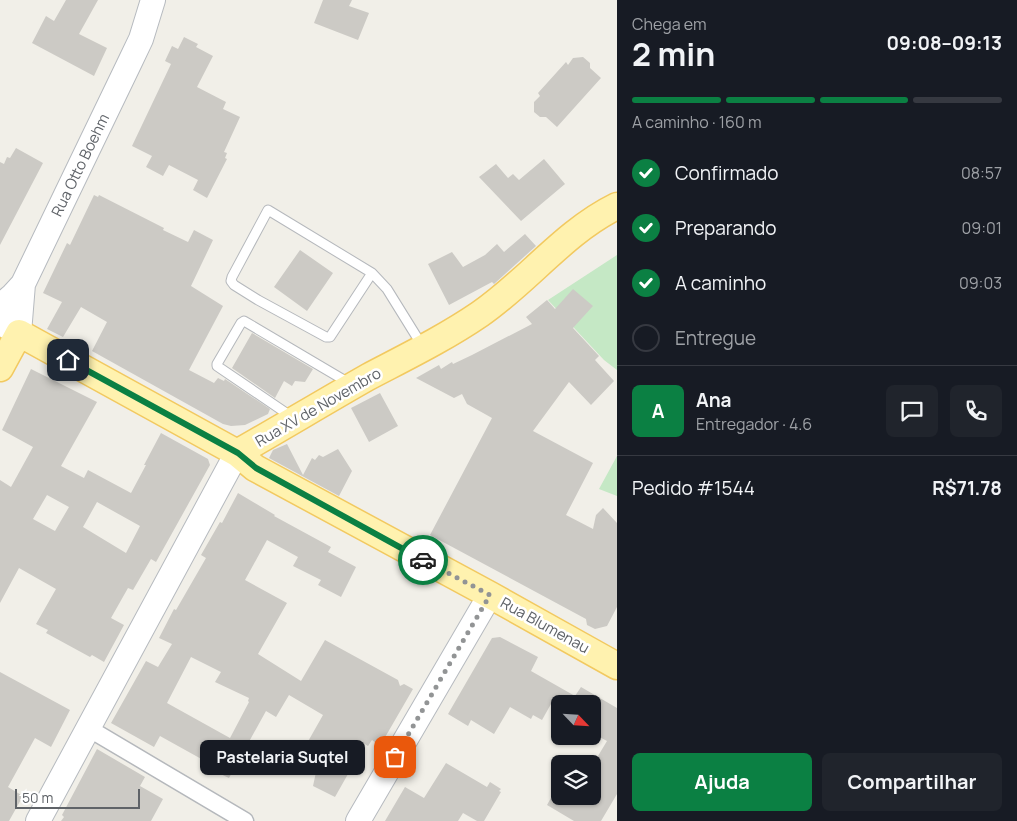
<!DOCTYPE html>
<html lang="pt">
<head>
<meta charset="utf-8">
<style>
	body { margin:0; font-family:Manrope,sans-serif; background:#20242c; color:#f1f3f6; height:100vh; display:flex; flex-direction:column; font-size:19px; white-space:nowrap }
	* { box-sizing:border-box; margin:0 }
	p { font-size:16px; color:#9ea1a6 }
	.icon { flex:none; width:28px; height:28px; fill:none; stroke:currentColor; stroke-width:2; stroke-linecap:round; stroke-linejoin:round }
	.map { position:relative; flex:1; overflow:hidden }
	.panel { display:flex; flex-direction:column; background:#171b24; width:400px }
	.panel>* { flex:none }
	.needle { width:32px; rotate:115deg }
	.tools { position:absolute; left:551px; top:695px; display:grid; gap:10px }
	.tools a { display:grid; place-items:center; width:50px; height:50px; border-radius:8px; background:#171b24; box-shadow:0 1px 4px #0004; font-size:25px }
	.scale { position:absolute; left:15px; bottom:12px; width:125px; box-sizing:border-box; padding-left:5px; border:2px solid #5f6368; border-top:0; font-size:14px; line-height:18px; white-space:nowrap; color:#5f6368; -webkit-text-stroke:4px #fff; paint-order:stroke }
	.pin { position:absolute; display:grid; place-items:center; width:42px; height:42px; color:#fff; margin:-21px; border-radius:10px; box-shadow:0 2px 8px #0006 }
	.courier { position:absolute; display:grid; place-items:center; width:50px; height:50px; margin:-25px; border:4px solid #0b8043; border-radius:50%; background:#fff; color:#222; box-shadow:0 1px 6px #0007 }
	.bubble { position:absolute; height:35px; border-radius:8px; background:#171b24; box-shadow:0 1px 4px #0004; font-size:16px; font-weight:700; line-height:35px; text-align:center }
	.head em { font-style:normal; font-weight:700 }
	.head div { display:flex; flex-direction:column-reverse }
	.head { display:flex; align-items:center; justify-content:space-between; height:85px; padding:0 15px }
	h1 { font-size:32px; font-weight:700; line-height:38px }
	.bar { display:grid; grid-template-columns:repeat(4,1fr); gap:8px 5px; align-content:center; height:60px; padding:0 15px }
	.bar i { height:6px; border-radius:4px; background:#363941 }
	.bar .selected { background:#0b8043 }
	.bar p { grid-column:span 4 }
	.line { display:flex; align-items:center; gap:12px; padding:0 15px; border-top:1px solid #363941 }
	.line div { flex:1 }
	.round { display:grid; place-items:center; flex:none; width:52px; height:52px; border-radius:8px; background:#20242c }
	ol { padding:0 15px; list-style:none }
	li { display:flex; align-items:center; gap:15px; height:55px }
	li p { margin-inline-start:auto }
	li .icon { padding:5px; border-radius:50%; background:#0b8043; color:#fff; stroke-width:4 }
	li:last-child { color:#9ea1a6 }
	li i { width:28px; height:28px; border:2px solid #363941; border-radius:50% }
	.action { display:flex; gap:10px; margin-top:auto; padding:10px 15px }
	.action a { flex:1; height:58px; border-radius:8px; background:#0b8043; color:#fff; font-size:20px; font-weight:700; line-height:58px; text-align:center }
	.action a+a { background:#20242c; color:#f1f3f6 }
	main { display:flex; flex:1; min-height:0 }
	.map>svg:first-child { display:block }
	.green { fill:#c5e8c5 }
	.building { fill:#cccac5; fill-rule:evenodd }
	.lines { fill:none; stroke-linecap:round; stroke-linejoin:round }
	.lane-casing { stroke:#b5b8bc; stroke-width:11 }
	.street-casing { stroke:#b5b8bc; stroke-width:19 }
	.secondary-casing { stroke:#b6babf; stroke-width:26 }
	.primary-casing { stroke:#f2c960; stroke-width:29 }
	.lane { stroke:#fff; stroke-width:9 }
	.street { stroke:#fff; stroke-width:16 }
	.secondary { stroke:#fff; stroke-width:24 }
	.primary { stroke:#fff2af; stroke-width:26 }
	.done { stroke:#929495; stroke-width:5; stroke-dasharray:0 9 }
	.route { stroke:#0b8043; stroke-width:6 }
	.labels { text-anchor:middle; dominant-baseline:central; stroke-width:5; stroke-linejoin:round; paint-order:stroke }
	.street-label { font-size:15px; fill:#5f6368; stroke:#fff }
</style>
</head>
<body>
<main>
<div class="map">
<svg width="617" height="821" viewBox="0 0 617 821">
	<rect width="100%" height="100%" fill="#f1efe8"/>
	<path class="green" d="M617,255V370L604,360L548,300Z
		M617,456V496L599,489Z"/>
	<path class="building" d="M66,0H98L79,34L107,48L94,76L32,43L46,16L54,21Z
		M323,0H352L349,6L369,13L358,40L314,23Z
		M184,37L198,44L196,47L213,56L197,87L226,102L223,109L240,117L224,152L227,153L225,158L227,159L207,198L193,190L198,180L169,165L163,176L146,167L152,156L132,146L171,64L165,61L172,46L178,49Z
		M583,57L590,63V68L601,78L557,127L546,117H540L534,112V102L540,96L538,93L566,62L568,65L573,58Z
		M16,148L43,163L0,245V162L4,164L7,157L10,158Z
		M544,159L565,184L521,221L479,177L496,164L508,178L513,174L519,180Z
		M94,195L98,197L99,195L164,228L163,230L188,242L194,230L213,240L191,286L223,306L189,370L214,383L218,378L224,381L225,379L270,409L268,414L245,425L231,426L223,424L92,351L107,322L81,307L63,337L47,329L62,302L43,293L67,243L70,245Z
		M525,234L536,246L494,284L492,282L449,305L428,264L452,252L463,267L485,255L497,244L504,252Z
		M300,250L333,273L307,311L274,287Z
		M573,289L593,306L573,328L599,356L595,360L614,381L591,405L569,382L533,431L593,463L566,515L593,529L596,515L603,508L617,523V607L607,626L595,629L587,625L586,619L430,535L492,418L467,404L462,394L454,398L416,378L439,365L441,369L452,362L453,364L472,355L532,324L526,317L547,300L555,309Z
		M252,333L313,369L305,382L295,381L292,386L284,381L275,398L232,368Z
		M31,369L97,402L61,466L84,478L88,470L131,493L146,465H144L161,433L208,459L210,465L156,562L151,559L133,590L128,588L111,618L124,625L104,662L92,655L90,657L46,633L48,630L36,624L56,589L19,568L0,603V480L11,487L33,447L2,430ZM47,495L69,507L55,531L33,519ZM97,502L140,526L126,553L83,527Z
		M380,393L398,426L369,442L351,408Z
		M287,444L303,475L312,458L315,460L319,455L323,457L338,449L352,471L339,496L269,458L273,450Z
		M238,493L275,515L274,516L331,547L328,552L356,567L341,597L318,585L321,580L293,566L298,557L267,540L245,580L287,603L258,654L301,681L325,640L398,680L400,686L404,684L413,689L380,746L372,740L368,746L365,744L335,797L313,786L318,763L302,752L323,715L289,695L276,717L266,711L229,778L212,770L214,766L160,736L154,747L111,723L146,661L158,667L172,644L159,638L174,609L176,610L206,558L201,555L220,522L222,523ZM191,657L221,672L215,682L249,698L248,701L249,702L230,738L167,703Z
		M500,637L538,657L531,671L575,696L581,687L617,708V794L601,821H574L547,805L552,796H592V766L607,741L592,733V704H551L542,720L533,715L531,719L510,707L494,734L471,720L468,726L448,714L492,638Z
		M0,672L70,710L51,747L35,738L8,787L23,796L9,821H0Z
		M97,749L145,777L140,786L163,799L151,821H61L64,817L62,815Z
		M446,763L487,787L490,782L501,789L499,791L501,792L484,821H477L463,813L458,821H385L405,787L424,798Z"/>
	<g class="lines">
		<defs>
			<path id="lane" d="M372,273L330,337H326L258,300L234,285L231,281L232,277L268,210L372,273L387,289L423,347
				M292,417L217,366V364L241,323L244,321L349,383"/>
			<path id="street" d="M88,728L245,821"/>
			<path id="secondary" d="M0,306L12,296L23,284
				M0,323L19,333L23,284L130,62L141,39L153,0
				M38,821L237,453
				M358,821L490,595"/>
			<path id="primary" d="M0,368L19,333L237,453L255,468L490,595L617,666
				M237,453C281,428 324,402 368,377C406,357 445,338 480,314C528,281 564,232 617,206"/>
		</defs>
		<use href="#lane" class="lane-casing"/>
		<use href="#street" class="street-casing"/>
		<use href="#secondary" class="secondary-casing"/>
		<use href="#primary" class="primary-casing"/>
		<use href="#lane" class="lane"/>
		<use href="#street" class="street"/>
		<use href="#secondary" class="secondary"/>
		<use href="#primary" class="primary"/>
	</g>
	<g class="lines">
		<path class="done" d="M395,757L490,595L423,560"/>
		<path class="route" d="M68,360L238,453L256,468L423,560"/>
	</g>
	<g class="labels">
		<g class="street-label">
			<text transform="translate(80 165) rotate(-64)">Rua Otto Boehm</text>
			<text transform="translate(318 407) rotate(-30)">Rua XV de Novembro</text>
			<text transform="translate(545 625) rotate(29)">Rua Blumenau</text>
		</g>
	</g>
</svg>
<div class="tools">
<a><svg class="needle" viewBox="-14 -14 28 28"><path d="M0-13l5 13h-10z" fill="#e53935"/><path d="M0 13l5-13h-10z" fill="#9ea1a6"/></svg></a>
<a><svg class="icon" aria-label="layers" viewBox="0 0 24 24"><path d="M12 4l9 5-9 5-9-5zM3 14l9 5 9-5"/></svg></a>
</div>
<div class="scale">50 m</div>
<div class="pin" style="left:395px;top:757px;background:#ea580c"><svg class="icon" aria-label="bag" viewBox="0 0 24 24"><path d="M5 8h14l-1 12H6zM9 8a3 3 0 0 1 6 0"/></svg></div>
<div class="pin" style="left:68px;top:360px;background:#1f2937"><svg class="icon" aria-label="home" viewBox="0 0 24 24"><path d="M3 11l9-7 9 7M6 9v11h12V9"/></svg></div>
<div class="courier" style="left:423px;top:560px"><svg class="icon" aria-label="car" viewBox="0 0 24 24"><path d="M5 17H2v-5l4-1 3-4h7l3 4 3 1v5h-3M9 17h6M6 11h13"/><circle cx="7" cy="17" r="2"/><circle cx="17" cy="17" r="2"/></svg></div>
<div class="bubble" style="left:200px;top:740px;width:165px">Pastelaria Suqtel</div>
</div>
<section class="panel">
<div class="head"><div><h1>2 min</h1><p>Chega em</p></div><em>09:08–09:13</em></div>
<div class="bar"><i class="selected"></i><i class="selected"></i><i class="selected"></i><i></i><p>A caminho · 160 m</p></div>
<ol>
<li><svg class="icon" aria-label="check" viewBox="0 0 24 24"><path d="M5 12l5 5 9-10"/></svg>Confirmado<p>08:57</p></li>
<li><svg class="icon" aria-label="check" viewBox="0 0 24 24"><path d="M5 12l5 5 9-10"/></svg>Preparando<p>09:01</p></li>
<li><svg class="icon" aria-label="check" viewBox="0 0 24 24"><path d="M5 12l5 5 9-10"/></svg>A caminho<p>09:03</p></li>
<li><i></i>Entregue</li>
</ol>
<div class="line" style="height:90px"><b class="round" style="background:#0b8043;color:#fff">A</b><div><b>Ana</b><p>Entregador · 4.6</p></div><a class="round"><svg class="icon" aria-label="chat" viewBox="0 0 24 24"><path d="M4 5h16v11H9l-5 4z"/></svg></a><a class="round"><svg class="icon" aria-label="phone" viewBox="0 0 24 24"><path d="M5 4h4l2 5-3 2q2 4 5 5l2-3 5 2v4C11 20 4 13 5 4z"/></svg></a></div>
<div class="line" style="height:65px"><div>Pedido #1544</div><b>R$71.78</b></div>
<div class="action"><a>Ajuda</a><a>Compartilhar</a></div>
</section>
</main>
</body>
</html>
